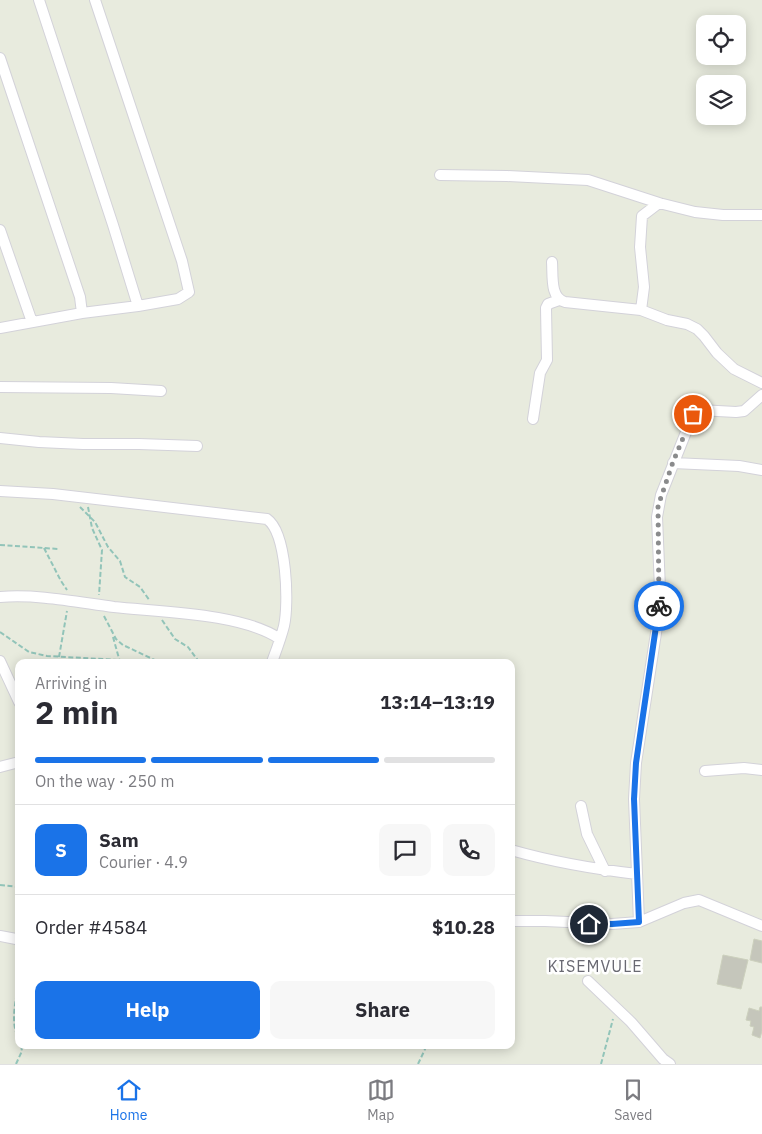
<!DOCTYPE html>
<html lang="en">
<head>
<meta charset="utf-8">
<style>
	body { margin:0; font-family:"IBM Plex Sans",sans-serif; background:#f7f7f7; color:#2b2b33; height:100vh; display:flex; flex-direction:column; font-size:19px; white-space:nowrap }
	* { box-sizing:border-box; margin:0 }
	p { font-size:16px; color:#7c7c81 }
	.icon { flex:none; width:28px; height:28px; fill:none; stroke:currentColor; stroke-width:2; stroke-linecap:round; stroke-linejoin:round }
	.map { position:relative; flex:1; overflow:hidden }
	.panel { position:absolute; left:15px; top:659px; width:500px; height:390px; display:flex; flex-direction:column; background:#fff; border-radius:10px; box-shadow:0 2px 12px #0003 }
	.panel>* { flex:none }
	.fabs { position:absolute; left:696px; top:15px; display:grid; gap:10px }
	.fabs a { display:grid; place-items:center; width:50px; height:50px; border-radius:10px; background:#fff; box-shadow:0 2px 12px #0003; font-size:25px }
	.pin { position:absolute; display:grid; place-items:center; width:42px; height:42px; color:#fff; margin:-21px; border:2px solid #fff; border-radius:50%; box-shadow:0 1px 5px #0007 }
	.courier { position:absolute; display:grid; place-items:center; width:50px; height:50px; margin:-25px; border:4px solid #1a73e8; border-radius:50%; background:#fff; color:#222; box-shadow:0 1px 6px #0007 }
	.headline em { font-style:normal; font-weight:700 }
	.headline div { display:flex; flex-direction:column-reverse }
	.headline { display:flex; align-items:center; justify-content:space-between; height:85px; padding:0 20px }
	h1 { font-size:32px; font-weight:700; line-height:38px }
	.bar { display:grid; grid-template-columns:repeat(4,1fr); gap:8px 5px; align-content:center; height:60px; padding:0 20px }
	.bar i { height:6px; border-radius:4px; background:#e1e1e2 }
	.bar .active { background:#1a73e8 }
	.bar p { grid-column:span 4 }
	.line { display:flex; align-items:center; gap:12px; padding:0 20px; border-top:1px solid #e1e1e2 }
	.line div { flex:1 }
	.round { display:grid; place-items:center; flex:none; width:52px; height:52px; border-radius:10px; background:#f7f7f7 }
	.primary-button { display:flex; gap:10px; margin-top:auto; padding:10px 20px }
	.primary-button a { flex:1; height:58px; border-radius:10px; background:#1a73e8; color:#fff; font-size:20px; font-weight:700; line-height:58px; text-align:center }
	.primary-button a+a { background:#f7f7f7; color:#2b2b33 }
	.dock { display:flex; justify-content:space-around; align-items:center; height:70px; border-top:1px solid #e1e1e2; background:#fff; font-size:14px; color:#7c7c81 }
	.dock a { display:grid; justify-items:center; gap:2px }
	.dock .active { color:#1a73e8 }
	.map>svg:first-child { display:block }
	.building { fill:#c5c6bb; stroke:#ccd0bd }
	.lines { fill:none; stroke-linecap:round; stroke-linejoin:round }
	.minor-casing { stroke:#d3d2d9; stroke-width:12 }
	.path { stroke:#92c4b9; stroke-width:2; stroke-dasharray:5 2.5; stroke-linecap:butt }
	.minor { stroke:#fff; stroke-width:10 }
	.done { stroke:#8a8b8c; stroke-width:5; stroke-dasharray:0 9 }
	.route { stroke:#1a73e8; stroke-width:6 }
	.labels { text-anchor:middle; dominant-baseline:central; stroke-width:5; stroke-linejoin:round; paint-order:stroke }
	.quarter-label { font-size:16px; letter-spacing:1px; fill:#696972; stroke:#fff }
</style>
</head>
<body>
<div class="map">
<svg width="762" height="1064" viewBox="0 0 762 1064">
	<rect width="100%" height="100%" fill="#e8ebde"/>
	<path class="building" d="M754,939L762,941V963L750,960Z
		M723,955L748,960L741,989L717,984Z
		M760,1007H762V1031L760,1038L752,1035L754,1027L750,1026L751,1021L746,1020L749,1008L759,1011Z"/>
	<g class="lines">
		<defs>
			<path id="minor" d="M39,0L113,225L138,306
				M0,58L80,297L82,313
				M440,175L507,176L588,180L659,203L695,212L723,215H762
				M0,230L32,322
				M552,262C553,276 550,298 565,302L641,310L667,320L687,324L697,329L704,336L717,353L734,369L762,383
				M641,310L644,287L640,247L642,216L659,203
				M0,328L82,313L138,306L178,299L189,292L182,261L95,0
				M0,387L111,388L161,391
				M533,419L540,373L547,360L546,308L548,304L559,300
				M0,438L39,442L83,444H139L197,446
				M673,463L739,466L762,470
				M0,491L53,494L267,519C287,533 289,604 284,626C281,638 276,651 272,662
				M0,597C38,594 76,602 114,607C160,612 242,613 280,639
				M0,661L19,702
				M0,767L19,762
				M705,771L744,768L762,770
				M581,806L587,834L605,871
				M511,850C553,862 594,869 637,874
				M511,921H545L612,924L639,922L684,903L699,900L762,926
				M639,922L634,799L636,763L658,620L660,589L657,517L661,495L694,412L699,410L736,412L744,411L762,395
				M0,936L16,939
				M588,981L631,1022L663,1059L670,1064"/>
		</defs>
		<use href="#minor" class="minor-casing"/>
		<path class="path" d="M80,507L95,522L108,547L120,561L125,577L140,587L150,601
			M88,507L92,528L102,550L99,595
			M0,545L59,549
			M44,548L61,581L67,590
			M104,616L116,639L123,645L159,662
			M162,620L175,639L188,647L199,662
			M0,632L29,652L47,656L120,660
			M113,637L120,662
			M59,657L67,611
			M19,831V843
			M0,885L19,887
			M16,929L19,905
			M17,949C18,959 19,970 18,981C17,1001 9,1020 19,1040
			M16,1064L22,1051L21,1045
			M418,1064L427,1045
			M601,1064L613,1019"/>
		<use href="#minor" class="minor"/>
	</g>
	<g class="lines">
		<path class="done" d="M659,606L658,506L673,462L693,414"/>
		<path class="route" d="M589,924H612L639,922L634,799L636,763L659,606"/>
	</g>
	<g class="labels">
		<g class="quarter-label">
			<text x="595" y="966">KISEMVULE</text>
		</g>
	</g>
</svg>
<div class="fabs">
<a><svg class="icon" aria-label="locate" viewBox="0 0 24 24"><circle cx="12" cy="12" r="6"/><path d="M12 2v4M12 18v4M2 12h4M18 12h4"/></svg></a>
<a><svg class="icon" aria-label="layers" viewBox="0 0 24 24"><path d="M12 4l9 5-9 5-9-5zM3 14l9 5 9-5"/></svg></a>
</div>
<div class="pin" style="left:693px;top:414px;background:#ea580c"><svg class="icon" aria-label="bag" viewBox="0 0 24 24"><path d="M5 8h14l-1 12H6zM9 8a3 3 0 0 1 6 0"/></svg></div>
<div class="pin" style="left:589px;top:924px;background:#1f2937"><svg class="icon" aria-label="home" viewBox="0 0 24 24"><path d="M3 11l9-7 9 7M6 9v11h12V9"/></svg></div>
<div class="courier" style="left:659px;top:606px"><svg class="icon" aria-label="bike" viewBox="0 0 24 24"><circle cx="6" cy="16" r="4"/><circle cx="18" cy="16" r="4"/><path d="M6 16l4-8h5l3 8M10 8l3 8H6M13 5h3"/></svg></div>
<section class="panel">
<div class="headline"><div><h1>2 min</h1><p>Arriving in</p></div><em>13:14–13:19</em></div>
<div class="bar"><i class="active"></i><i class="active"></i><i class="active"></i><i></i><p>On the way · 250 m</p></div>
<div class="line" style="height:90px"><b class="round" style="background:#1a73e8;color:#fff">S</b><div><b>Sam</b><p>Courier · 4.9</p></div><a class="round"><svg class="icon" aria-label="chat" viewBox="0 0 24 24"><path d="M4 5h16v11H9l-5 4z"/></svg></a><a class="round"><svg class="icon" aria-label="phone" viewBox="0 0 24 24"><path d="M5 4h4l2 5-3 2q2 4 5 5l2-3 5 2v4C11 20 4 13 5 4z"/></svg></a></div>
<div class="line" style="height:65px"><div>Order #4584</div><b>$10.28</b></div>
<div class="primary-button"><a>Help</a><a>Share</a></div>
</section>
</div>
<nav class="dock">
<a class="active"><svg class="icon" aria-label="home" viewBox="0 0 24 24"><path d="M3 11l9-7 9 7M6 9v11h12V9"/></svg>Home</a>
<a><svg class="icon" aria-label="map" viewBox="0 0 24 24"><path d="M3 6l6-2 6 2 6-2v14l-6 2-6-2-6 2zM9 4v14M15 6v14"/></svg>Map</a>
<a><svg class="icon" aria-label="saved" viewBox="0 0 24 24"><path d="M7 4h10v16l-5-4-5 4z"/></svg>Saved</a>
</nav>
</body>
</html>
